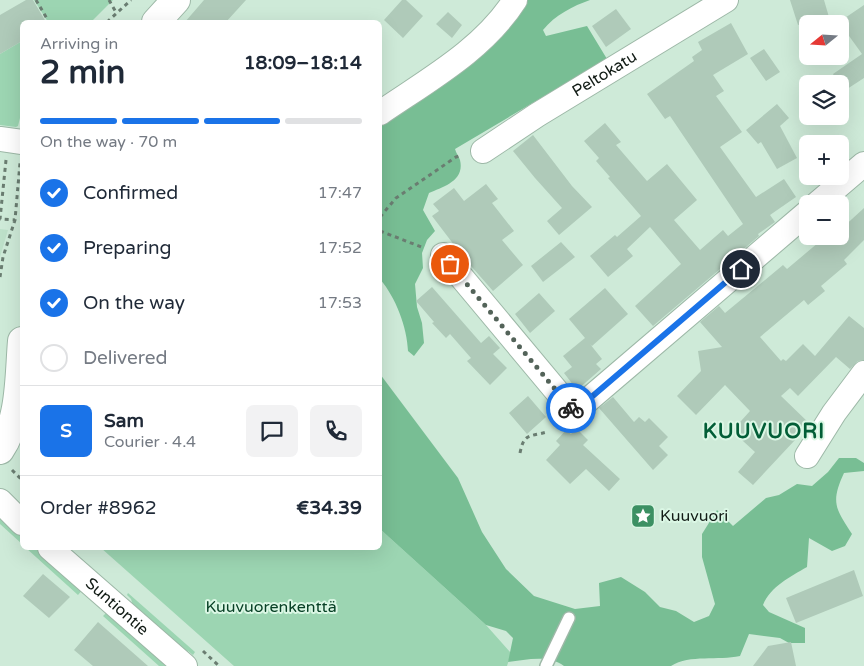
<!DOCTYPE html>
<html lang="en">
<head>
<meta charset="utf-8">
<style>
	body { margin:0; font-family:"Varela Round",sans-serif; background:#f2f2f3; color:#1f2937; height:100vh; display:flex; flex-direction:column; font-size:19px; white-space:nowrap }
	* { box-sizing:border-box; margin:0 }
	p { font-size:16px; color:#747a83 }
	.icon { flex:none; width:28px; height:28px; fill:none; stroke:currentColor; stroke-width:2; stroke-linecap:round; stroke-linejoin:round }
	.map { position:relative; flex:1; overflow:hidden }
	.side { position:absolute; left:20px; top:20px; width:362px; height:530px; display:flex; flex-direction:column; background:#fff; border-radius:8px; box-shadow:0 5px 20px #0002 }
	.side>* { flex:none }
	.needle { width:32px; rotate:252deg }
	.controls { position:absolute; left:799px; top:15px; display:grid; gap:10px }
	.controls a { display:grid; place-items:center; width:50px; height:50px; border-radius:8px; background:#fff; box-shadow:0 5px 20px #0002; font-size:25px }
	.pin { position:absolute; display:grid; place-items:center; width:42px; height:42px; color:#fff; margin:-21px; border:2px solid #fff; border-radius:50%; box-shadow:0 1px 5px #0007 }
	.courier { position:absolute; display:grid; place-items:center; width:50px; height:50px; margin:-25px; border:4px solid #1a73e8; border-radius:50%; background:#fff; color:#222; box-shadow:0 1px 6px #0007 }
	.summary em { font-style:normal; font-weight:700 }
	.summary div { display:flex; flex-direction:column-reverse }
	.summary { display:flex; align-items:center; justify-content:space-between; height:85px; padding:0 20px }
	h1 { font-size:32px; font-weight:700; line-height:38px }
	.bar { display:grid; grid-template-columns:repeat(4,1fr); gap:8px 5px; align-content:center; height:60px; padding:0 20px }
	.bar i { height:6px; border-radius:4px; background:#e0e1e3 }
	.bar .active { background:#1a73e8 }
	.bar p { grid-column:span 4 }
	.line { display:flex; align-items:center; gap:12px; padding:0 20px; border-top:1px solid #e0e1e3 }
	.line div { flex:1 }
	.round { display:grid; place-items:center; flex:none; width:52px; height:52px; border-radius:8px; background:#f2f2f3 }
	ol { padding:0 20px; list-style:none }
	li { display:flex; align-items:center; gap:15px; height:55px }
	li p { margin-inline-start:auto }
	li .icon { padding:5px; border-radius:50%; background:#1a73e8; color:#fff; stroke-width:4 }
	li:last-child { color:#747a83 }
	li i { width:28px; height:28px; border:2px solid #e0e1e3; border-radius:50% }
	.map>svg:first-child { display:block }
	.built { fill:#bde0c9 }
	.green { fill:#9cd5b2 }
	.forest { fill:#78be94 }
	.building { fill:#afcab9 }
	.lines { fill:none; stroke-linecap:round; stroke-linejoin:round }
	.service-casing { stroke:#9db8a7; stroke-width:14 }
	.minor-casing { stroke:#9db8a7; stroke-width:26 }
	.tertiary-casing { stroke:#9db8a7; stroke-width:30 }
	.path { stroke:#6a7d71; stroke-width:3; stroke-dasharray:4 4; stroke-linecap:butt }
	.service { stroke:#fff; stroke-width:11 }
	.minor { stroke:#fff; stroke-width:24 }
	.tertiary { stroke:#fff; stroke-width:28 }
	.done { stroke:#536359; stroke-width:5; stroke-dasharray:0 9 }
	.route { stroke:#1a73e8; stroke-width:6 }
	.labels { text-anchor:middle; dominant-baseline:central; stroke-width:4; stroke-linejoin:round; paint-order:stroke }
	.street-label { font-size:16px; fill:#111b15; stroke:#dbf7e5 }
	.poi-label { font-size:16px; fill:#111b15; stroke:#dbf7e5; text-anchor:start }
	.park-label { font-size:16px; fill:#074025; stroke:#dbf7e5 }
	.district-label { font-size:21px; font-weight:bold; letter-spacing:1px; fill:#025e37; stroke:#dbf7e5 }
</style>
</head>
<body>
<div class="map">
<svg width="864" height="666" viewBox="0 0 864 666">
	<rect width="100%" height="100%" fill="#ceead8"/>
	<path class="built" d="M0,229L8,230L0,257Z"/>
	<path class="green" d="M34,0H113L91,22H48Z
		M22,41V110L18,126L16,127L0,125V54Z
		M0,513L22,533V544L0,524Z
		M380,529L486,625L511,653L507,666H234L101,548H380Z
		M26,548H38L84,588L78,595Z
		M128,593L195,652L193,655L188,651L183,650L135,612L131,599L127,595Z
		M109,610L171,666H159L103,616Z"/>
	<path class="forest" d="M527,0H590C573,6 555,15 543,30L546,36L587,26L607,59L455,149C456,153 459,157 460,160C465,181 443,187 429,193L423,210L435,231L427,240L422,253L423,268L415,284L417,307L422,323L424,343L414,356L408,351C407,327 396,298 380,279V125L468,63L492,44Z
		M380,374L458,478L482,532L506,569L534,596L575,609L600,606L599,583L621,577L645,592L660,607L676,611L694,622L709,616L715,604L702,557V534L717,510L733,526L766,498L779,495L797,484L812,486L828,472L839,458H856L864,463V471L844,473C830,503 836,509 852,534L845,546L832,551L809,538L807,567C790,577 771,586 763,605L769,612L805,628V643H789L780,638L749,634L740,656C718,661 690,654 671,666H564C548,654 526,660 508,662L513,638L506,631L486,625L380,529Z"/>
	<path class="building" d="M26,0H33L46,22H22V41L0,54V15Z
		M204,0H246L226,22H185Z
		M402,0H406L423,16L403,38L384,20Z
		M790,0H824L831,24L804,23L798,25Z
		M864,5V78L844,91L833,74L862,54L839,22Z
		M616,9L631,29L606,47L592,26Z
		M448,12L462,25L452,38L436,24Z
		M731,23L748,54L713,75L724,91L716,96L742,132L720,147L756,197L784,179L796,197L770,215L775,222L758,234L759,236L653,326L635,306L681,264L650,227L627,249L633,256L608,277L590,256L615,235L617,237L641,216L608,178L610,177L596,161L599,158L584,141L605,123L621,142L616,145L647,181L667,164L697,200L674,220L700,250L723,230L728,236L743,224L670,116L665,119L647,94L694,61L692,57L702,50L698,42Z
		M764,49L780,72L766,81L750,58Z
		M777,104L789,118L780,126L797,158L777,169L761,142L758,144L746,130Z
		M533,135L572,186L592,207L559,235L547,221L562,208L535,178L513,151Z
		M486,184L498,199L492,203L514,231L502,240L523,265L493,291L464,258L432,216L439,211L433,204L454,188L464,201Z
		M864,208V240L844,260L847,264L821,286L825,291L808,305L804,300L760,337L781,361L783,359L786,361L803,344L815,356L849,316L864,328V360L858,361L850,369L836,357L798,396L790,388L781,396L810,424L753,485L738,472L755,452L732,431L750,411L725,385L696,415L677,396L701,371L698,351L722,347L700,322L719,306L725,313L783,265L787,269L825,237L829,241L834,236H840V230Z
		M561,242L575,257L543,282L531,266Z
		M432,287L481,343L489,336L500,348L493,354L507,368L490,385L467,361L471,358L450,334L446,338L432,323L434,322L416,301Z
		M605,288L628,314L592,346L590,344L602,359L596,364L601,369L577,390L564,373L572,367L563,356L585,338L569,319Z
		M539,293L555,311L530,333L515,314Z
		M528,396L546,417L527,434L509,413Z
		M613,397L634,422L639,417L645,422L649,418L668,437L659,446L668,455L653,470L599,408Z
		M576,428L588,440L583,445L620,479L609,491L586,469L570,484L546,460L560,445L556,441L566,430L571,434Z
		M854,570L863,596L796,623L786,598Z
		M43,574L70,597L49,618L23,596Z
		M98,622L148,666H93L74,650Z
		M791,642L796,666H753L768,646Z"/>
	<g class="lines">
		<defs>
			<path id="service" d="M546,666L569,618"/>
			<g id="minor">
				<path d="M380,113C428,80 483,50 515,0"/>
				<path d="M0,139L22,142"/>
				<path id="s1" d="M483,151L537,115L726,0"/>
				<path d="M817,204L864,164"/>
				<path d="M443,255L574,412L808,212"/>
				<path d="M807,456L834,413L864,373"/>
				<path d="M0,501L22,523"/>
				<path id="s2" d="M50,548L185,666"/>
			</g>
			<path id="tertiary" d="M156,22L176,0
				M0,450C21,419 19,376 22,341"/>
		</defs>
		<use href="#service" class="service-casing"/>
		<use href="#minor" class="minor-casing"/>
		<use href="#tertiary" class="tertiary-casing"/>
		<path class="path" d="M36,0L49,22
			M109,0L117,14
			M107,22L131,0
			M6,160L0,219L15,220
			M380,217L396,198L456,157L462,155
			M380,231L424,248
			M0,277L3,257L15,220L20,163
			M520,453C524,433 529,437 547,432
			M12,470L22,480
			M203,651L219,666"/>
		<use href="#service" class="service"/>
		<use href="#minor" class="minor"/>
		<use href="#tertiary" class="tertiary"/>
	</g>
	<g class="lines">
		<path class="done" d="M450,264L571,408"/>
		<path class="route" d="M571,408L574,412L741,269"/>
	</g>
	<defs>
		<symbol id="sight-square" viewBox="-11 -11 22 22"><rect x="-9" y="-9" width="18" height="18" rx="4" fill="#3c9063" stroke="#dbf7e5"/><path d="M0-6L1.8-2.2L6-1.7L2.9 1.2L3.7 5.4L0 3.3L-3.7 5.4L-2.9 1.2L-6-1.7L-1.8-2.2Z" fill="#fff"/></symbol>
	</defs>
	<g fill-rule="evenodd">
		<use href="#sight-square" x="629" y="502" width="28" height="28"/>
	</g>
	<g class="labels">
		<g class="street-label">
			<text stroke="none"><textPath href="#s1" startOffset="144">Peltokatu</textPath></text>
			<text stroke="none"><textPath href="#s2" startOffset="89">Suntiontie</textPath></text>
		</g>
		<g class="poi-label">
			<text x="660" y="516">Kuuvuori</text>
		</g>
		<g class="park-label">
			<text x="271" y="607">Kuuvuorenkenttä</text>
		</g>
		<g class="district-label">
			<text x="764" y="431">KUUVUORI</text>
		</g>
	</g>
</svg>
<div class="controls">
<a><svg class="needle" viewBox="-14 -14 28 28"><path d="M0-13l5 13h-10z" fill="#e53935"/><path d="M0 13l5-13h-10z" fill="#747a83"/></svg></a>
<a><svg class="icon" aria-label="layers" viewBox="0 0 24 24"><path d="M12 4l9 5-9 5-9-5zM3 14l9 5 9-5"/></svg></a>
<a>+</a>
<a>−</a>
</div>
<div class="pin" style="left:450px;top:264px;background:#ea580c"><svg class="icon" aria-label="bag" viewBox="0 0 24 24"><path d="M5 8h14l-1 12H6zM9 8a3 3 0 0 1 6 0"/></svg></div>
<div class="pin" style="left:741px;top:269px;background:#1f2937"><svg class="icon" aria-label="home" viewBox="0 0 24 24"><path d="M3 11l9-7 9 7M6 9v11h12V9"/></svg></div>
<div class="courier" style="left:571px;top:408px"><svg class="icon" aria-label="bike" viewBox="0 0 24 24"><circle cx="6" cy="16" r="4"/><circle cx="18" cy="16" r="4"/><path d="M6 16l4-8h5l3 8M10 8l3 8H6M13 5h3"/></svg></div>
<section class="side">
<div class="summary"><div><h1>2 min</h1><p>Arriving in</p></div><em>18:09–18:14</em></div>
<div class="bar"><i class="active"></i><i class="active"></i><i class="active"></i><i></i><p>On the way · 70 m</p></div>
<ol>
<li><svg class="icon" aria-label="check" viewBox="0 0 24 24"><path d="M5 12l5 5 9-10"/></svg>Confirmed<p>17:47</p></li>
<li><svg class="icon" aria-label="check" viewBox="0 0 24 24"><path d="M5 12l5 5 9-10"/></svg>Preparing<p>17:52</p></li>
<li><svg class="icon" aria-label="check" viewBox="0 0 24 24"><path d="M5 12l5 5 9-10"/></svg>On the way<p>17:53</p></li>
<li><i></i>Delivered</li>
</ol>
<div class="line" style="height:90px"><b class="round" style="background:#1a73e8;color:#fff">S</b><div><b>Sam</b><p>Courier · 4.4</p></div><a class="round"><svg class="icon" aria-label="chat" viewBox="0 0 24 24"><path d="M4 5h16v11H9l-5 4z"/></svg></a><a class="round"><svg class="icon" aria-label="phone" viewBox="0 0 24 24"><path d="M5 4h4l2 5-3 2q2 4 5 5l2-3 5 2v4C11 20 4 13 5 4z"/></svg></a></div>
<div class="line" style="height:65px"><div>Order #8962</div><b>€34.39</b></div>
</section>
</div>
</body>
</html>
